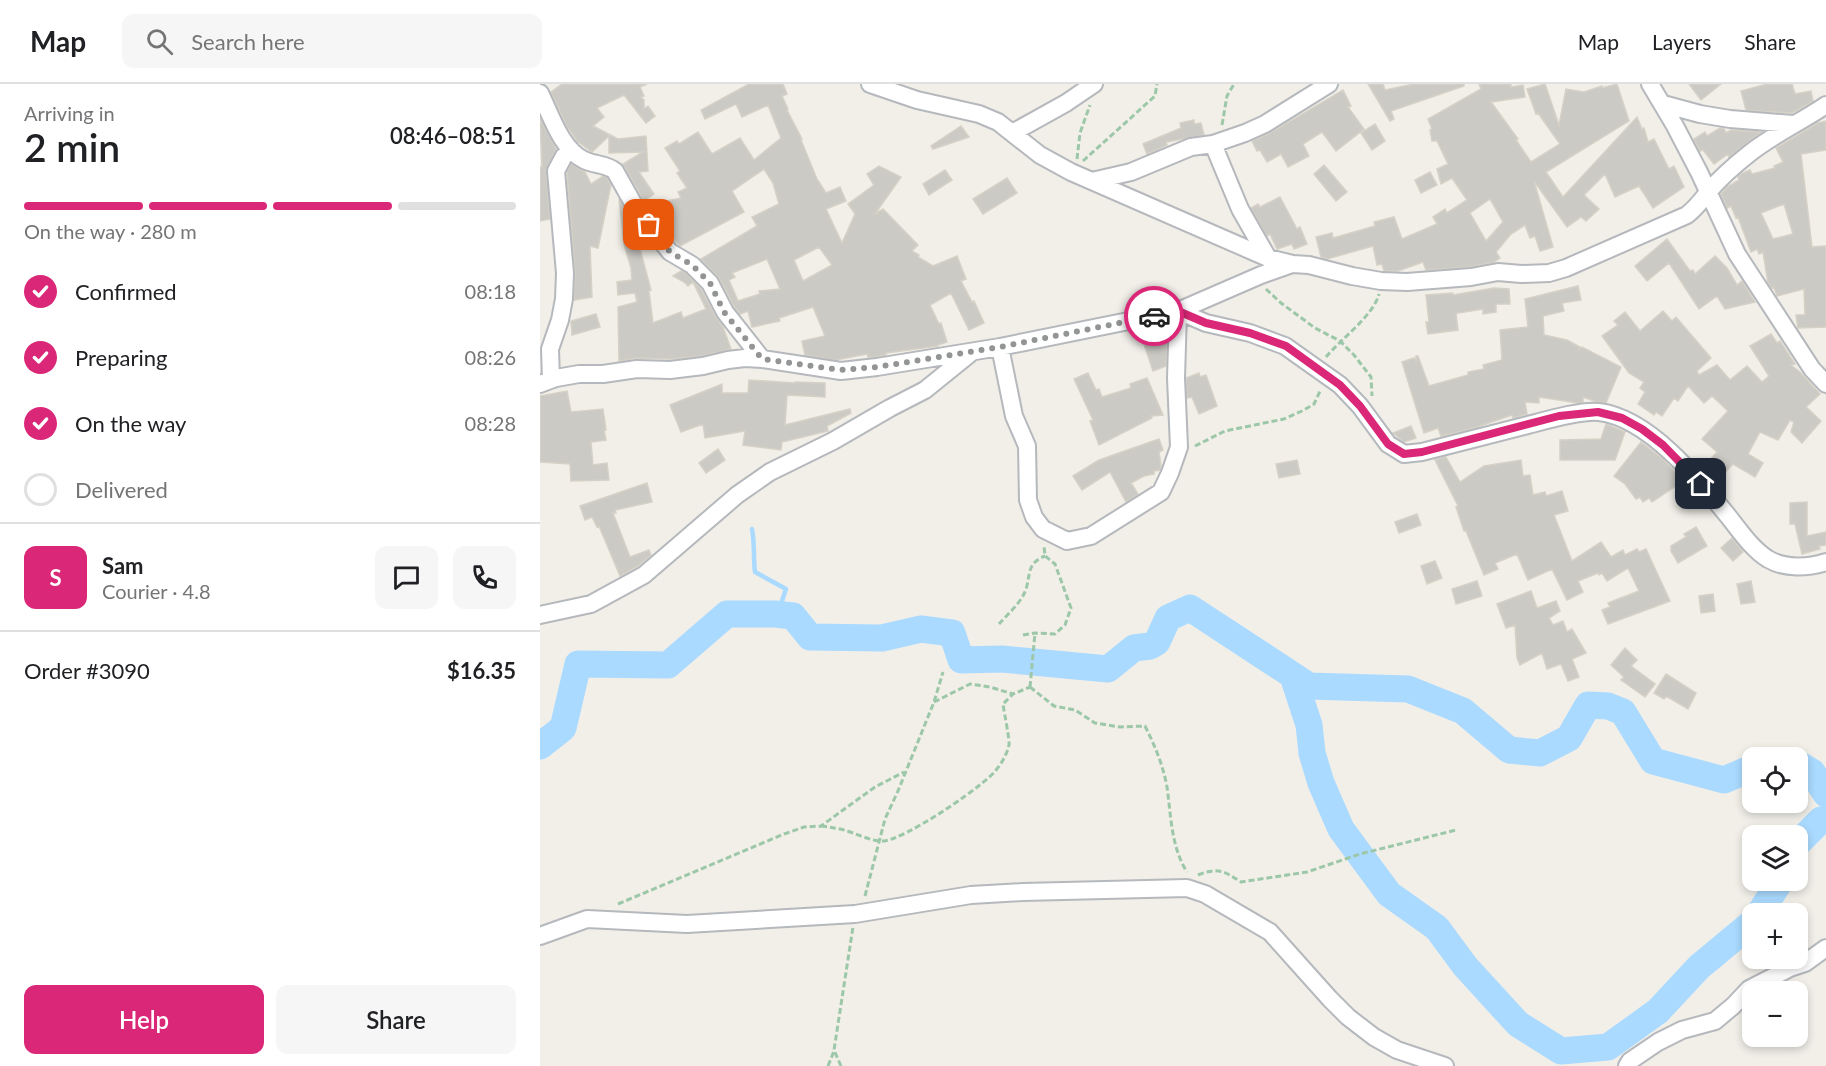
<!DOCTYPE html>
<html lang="en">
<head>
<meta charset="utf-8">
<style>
	body { margin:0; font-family:Lato,sans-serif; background:#f6f6f6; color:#202124; height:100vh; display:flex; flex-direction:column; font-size:22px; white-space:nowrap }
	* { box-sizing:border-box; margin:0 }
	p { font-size:20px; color:#757577 }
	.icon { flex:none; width:33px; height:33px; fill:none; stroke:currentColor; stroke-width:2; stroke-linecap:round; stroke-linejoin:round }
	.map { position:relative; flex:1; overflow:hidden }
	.side { display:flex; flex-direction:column; background:#fff; width:540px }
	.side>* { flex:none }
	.buttons { position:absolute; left:1202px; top:663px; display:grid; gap:12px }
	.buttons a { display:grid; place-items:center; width:66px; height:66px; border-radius:12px; background:#fff; box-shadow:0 3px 9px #0003; font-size:30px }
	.pin { position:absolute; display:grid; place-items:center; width:51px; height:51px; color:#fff; margin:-26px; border-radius:12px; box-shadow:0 3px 9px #0006 }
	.courier { position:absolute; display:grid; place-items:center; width:60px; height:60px; margin:-30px; border:4px solid #db2777; border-radius:50%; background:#fff; color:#222; box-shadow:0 2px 8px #0007 }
	.summary em { font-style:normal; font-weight:600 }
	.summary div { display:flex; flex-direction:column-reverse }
	.summary { display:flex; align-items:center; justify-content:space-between; height:102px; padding:0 24px }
	h1 { font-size:39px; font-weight:600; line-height:45px }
	.bar { display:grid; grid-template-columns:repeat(4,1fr); gap:9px 6px; align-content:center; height:72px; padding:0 24px }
	.bar i { height:8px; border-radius:4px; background:#e0e0e0 }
	.bar .on { background:#db2777 }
	.bar p { grid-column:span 4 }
	.line { display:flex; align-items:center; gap:15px; padding:0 24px; border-top:2px solid #e0e0e0 }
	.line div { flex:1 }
	.round { display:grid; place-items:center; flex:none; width:63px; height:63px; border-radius:12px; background:#f6f6f6 }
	ol { padding:0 24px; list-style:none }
	li { display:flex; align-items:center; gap:18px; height:66px }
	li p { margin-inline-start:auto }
	li .icon { padding:6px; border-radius:50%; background:#db2777; color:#fff; stroke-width:4 }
	li:last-child { color:#757577 }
	li i { width:33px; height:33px; border:3px solid #e0e0e0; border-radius:50% }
	.action { display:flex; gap:12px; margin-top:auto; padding:12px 24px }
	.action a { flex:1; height:69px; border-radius:12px; background:#db2777; color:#fff; font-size:24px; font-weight:600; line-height:69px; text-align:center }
	.action a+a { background:#f6f6f6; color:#202124 }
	header { display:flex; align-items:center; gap:36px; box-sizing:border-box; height:84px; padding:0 30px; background:#fff; border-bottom:2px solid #e0e0e0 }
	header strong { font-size:28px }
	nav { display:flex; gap:33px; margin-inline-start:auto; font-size:21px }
	.search { width:420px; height:54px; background:#f6f6f6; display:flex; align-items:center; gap:15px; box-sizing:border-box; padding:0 21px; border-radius:12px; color:#757577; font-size:22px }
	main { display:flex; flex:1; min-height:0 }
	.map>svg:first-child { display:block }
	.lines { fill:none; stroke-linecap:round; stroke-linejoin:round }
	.stream { stroke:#aadaff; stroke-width:4.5 }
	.river { stroke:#aadaff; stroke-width:27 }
	.building { fill:#cccac5; stroke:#d6d1c6; stroke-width:1.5; fill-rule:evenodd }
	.minor-casing { stroke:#b5b8bc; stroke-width:20 }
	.path { stroke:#9cc7a9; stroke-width:3; stroke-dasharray:6 3; stroke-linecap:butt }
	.minor { stroke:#fff; stroke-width:16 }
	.done { stroke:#929495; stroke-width:6; stroke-dasharray:0 10.8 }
	.route { stroke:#db2777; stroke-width:8 }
</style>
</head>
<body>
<header>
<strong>Map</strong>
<div class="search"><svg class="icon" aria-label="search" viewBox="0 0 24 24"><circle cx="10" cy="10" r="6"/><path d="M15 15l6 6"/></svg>Search here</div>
<nav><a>Map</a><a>Layers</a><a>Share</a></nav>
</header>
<main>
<section class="side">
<div class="summary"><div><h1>2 min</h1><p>Arriving in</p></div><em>08:46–08:51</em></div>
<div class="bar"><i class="on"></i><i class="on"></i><i class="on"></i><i></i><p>On the way · 280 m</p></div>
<ol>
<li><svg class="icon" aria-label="check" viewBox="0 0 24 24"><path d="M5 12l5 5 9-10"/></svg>Confirmed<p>08:18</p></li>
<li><svg class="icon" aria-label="check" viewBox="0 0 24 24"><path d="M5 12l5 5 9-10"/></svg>Preparing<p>08:26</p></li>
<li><svg class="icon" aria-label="check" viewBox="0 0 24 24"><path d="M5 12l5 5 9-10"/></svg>On the way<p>08:28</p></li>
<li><i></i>Delivered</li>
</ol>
<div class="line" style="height:108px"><b class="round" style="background:#db2777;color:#fff">S</b><div><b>Sam</b><p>Courier · 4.8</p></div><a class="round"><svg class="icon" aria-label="chat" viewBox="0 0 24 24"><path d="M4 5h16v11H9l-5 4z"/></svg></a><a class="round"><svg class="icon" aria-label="phone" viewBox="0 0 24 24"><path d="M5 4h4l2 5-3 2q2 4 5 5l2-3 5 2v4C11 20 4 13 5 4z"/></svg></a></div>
<div class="line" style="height:78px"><div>Order #3090</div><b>$16.35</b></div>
<div class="action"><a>Help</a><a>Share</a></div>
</section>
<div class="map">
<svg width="1286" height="982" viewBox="0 0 1286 982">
	<rect width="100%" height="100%" fill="#f1efe8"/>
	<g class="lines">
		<path class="stream" d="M212,445C215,460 213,473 215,488L246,505L239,526L235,530"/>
		<path class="river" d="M753,592L769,641L772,669L781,699L801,745L849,810L897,844L925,882L978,940L1021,967L1068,963L1118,927L1159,883L1212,839
			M0,662L23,644L38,580L128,581L187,530H235L253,532L270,553L342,554L381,545L412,549L421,576L462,575L568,585L594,564L610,562L617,558L628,534L650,524L769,602L868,605L923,627L969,666L1000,669L1029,654L1048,621L1068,622L1083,628L1113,677L1184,696L1212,684
			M1257,679L1272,688L1286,710
			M1257,760L1281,736H1286
			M1219,830L1241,796"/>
	</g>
	<path class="building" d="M22,0H107L100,3L104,12L101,13L104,16V25L108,22L115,32L106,39L84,11L57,24L64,33L53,42L78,55L106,52L108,87L99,88L114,110L104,117L83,80L103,68L69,69V52L52,68L37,57L27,42L11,8Z
		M209,0H243L247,10L242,12L248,25L247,26L262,55L261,56L277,95L286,109L300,103L306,117L286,125L302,159L315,130L308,120L334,101L327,90L339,82L361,93L335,130L343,125L378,161L372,167L379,171L378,173L393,182L417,172L426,195L421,197L432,218L434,217L444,239L429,246L411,209L390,221L399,240L401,239L407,258L398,261V262L346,269V271L336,273H328L327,270L296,276L265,271L262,257L285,252L273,223L239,234L240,237L212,243L208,227L200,230L194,222L179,194L161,175L217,142L212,133L239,120L233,99L224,85L192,107L204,128L140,162L119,137L125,134L122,118L141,114L138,108L147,104L137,89L140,87L125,64L137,57L139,60L158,48L172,70L200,54L214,76L241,54L228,21L202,33L196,20L165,35L161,26ZM279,163L292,181L263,197L254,176ZM227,175L240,205L219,207L220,210L198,217L189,196L195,193L192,189Z
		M828,0H843L845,6L874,0H924V2L851,27L854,35L850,37Z
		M939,0H971V3L983,1L985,13L951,18L978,55L976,56L991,78L1020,60L998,29L996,30L987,5L1005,0L1019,41L1026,5L1044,8L1062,2V4L1077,0L1089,37L1006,88L1023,113L1097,33L1102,45L1104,44L1108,58L1114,55L1129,85L1134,82L1144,103L1113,124L1099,102L1075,113L1065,90L1044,111L1059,125L1046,137L1041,133L1027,143L994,97L1013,163L1000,167L995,152L990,154L985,141L971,150L956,168L960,174L954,178L929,183L886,186L883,178L858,187H844L842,180L837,181L833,162L787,175L781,173L776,153L792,149L793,154L835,142L834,138L854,133L862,155L897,140L893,133L905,125L907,129L927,116L912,94L901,100L897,85L908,80L897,57H892L890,46L892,45L888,35L941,5ZM950,115L963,138L946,157L930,129Z
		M1149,0H1181L1161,16Z
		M1227,0H1252L1255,10L1271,7L1273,17L1252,29L1206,26L1201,7Z
		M803,6L811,22L808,23L824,45L796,67L782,48L763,60L769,72L748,83L741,70L727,78L720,66L717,67L712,57L730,49Z
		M0,34L16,65L6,87L10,135L0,137V83H2Z
		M654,36V40L661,39L664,51L626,58L627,61L607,70L603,60L641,44L640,39Z
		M1286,37V66L1261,70L1272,163L1286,162V243L1258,244L1256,231H1265L1264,205L1237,212L1234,203L1232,204L1228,199L1223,168L1219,170L1217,165L1211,168L1198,133L1196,134L1191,122L1187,124L1181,110L1187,103L1199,96L1198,93L1201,90L1210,86L1212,90L1235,84L1234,82L1243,78L1236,64L1278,39ZM1244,120L1253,150L1233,155L1221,129Z
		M835,40L845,57L832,66L821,49Z
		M421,42L429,53L393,65L391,62Z
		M1180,44L1184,45L1186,49L1191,46L1221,48L1189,73L1188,70L1174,80L1163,66L1160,67L1154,55L1165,48L1167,52Z
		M31,80L45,88L51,100L63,92L67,94L71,101L58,164L50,162L52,213L34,216L35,188L27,89Z
		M784,81L807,108L796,117L774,90Z
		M405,86L412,96L389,111L383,100Z
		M890,88L897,101L881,109L875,96Z
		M467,94L477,109L443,130L433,115Z
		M740,113L757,145L760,143L767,160L754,165L752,160L737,165L730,150L727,152L711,124L718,120L720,123Z
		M79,115L90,134L111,160L100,165L111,206L109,207L113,239L141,228L143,234L166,225L153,198L148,202L144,198L133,192L141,187L146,189L161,205L176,233L183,243L191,265L161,272L130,275L97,274L79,277L78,223L97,218L95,209L78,211L77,198L92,196L91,184L84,160Z
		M1127,155L1150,187L1153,186L1155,190L1175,172L1187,184L1197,201L1202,197L1215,218L1185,225L1177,212L1159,225L1129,179L1107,197L1095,182Z
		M1038,202L1041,216L1022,219L1024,227L1003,232L1004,251L1027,256L1040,263L1039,265L1042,263L1081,283L1066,319L1054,317L1043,313V318L1038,319L999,313V319L985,318L987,330L973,334L972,331L937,343L901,352L898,344L884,349L862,278L874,274L876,277V272H878L889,302L928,291V288L944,285L943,281L962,276L960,246L988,243L985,215Z
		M954,204L969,205L970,220H956V228L943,230V225L918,229L916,230L918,246L888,250L886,238H889L886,211L913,209V211Z
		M1123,227L1132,237L1136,233L1171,274L1157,287L1159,291L1177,281L1190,296L1207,282L1222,298L1229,292L1210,262L1231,250L1237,259L1240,257L1255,280L1251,281L1260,288L1280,310L1266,323L1281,337L1262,359L1251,348L1254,338L1250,336L1238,356L1220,348L1208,370L1223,379L1215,393L1193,380L1179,395L1165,381L1177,368L1162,355L1188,327L1172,312L1164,319L1148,302L1138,317L1134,314L1122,332L1116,328L1114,331L1098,320L1105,308L1100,304L1104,298L1089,289L1062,252L1078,241L1074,237L1085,228L1100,247Z
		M56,230L60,243L32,251L31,237Z
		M624,250L627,258L626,282L613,287L603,257Z
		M548,289L556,306L559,305L562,313L591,304L590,300L607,294L623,331L611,332L612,334L559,361L550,337L553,336L534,295Z
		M659,289L660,293L666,291L677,322L659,330L652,313L647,314L646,294Z
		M209,296L255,299V298L285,299V313L247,311L245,341L310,325L311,329L287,342L288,347L242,358L241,366L203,361L205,347L165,354L163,340L141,348L130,321L182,300V309H208Z
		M27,307L31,328L63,325L66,346H64L66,356L51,358L53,381L67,379L69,396L31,397L30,380L0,378V312Z
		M1066,340L1085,348L1075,376H1020V356L1061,355Z
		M871,342L876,354L864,358L853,349Z
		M619,355L623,366L619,368L621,382L620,386L614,387V390L604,392L591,399L598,410L586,418L570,388L542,406L533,392L559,376Z
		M1101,358L1124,376L1143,397L1112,418L1109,414L1103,418L1100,413L1096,415L1085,400L1074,392Z
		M178,365L185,376L166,389L159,379Z
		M906,373L920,398L944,382L981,376L983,392L990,391L993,411L1005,408L1006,412L1022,407L1028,427L1014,431L1032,477L1061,458L1071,473L1083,466L1085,471L1097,465L1099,468L1106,465L1130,517L1068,540L1062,526L1070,523L1068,519L1099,507L1088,484L1067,497L1062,489L1059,491L1058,489L1038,497L1043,508L1027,516L1012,485L988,496L977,470L955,479L958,485L944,491L926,447H924L916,423L918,422L895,376Z
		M757,376L760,390L739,394L736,380Z
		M107,399L112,418L75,426L76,429H73L90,473L109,466L111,471L98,482L80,492L59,442L57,443L52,433L45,436L40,422Z
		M1267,418V452L1286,448V461L1279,462L1280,465L1262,470L1255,440H1250V419Z
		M877,430L881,441L859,449L855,438Z
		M1156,443L1167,462L1138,479L1131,467V462L1146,453L1144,450Z
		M1192,454L1203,468L1193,477L1181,464Z
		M895,477L902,494L887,500L881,482Z
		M937,497L942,512L916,520L912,505Z
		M1211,497L1215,518L1201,520L1197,500Z
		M991,507L997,524L1016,517L1020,527L1009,534L1013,541L1023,537L1027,548L1032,545L1046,569L1032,575L1039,593L1028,597L1021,580L1007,585L1002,569L980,581L977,574L975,541L966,544L957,520Z
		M1173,510L1175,527L1161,529L1159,512Z
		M1085,564L1097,576L1091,582L1115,600L1105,613L1081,596L1084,593L1071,581Z
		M1126,590L1156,609L1148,625L1126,612L1124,615L1114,609Z"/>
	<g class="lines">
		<defs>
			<path id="minor" d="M330,0L377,16L439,30L458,38L500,71L531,88L728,174L753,180L769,181L812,192L841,197L867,198L931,193L958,188L981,190L1009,189L1026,184L1147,131C1157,123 1161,117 1169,107C1181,93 1196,80 1210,69C1234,50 1261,38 1286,21
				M1110,0L1135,42L1159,88L1197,170L1272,285L1286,300
				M0,9C11,31 21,65 44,76C54,81 67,80 75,87L98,128L130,168L152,181L170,199L185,228L222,275
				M1123,20L1160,30L1190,35L1253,40
				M472,49L526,19L554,0
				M673,60L700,125L728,174
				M552,97L591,88L651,63L673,60L705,49L725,40L789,0
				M460,263L474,332L487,362L488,416L494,433L503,445L527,457L551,452L621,408L630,389L639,363L636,294L638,227L666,239L710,249L745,262L800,301L820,322L848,360L864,370L882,368C917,359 953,350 988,341C1007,336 1041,326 1059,328C1109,334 1158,395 1188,432C1200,447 1212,465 1228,475C1245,485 1268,484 1286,478
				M11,296L10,265L20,236L24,215L25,189L16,87L24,72L31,66
				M0,300L16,294L39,290H63L97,285L130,286L163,282L188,276L205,274L222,275L301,287L337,283L460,263L638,227L721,191L752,180
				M0,531L51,520L104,491L197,411L230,388L293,357L350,324L385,306L432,268
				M0,852L47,835L147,840L315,830L431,811L483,808L647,804L665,810L730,848L790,915L808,933L834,953L857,966L905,982
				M1087,982L1090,977L1118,958L1142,946L1175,937L1193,922L1209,905L1250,884L1265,879L1286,864"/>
		</defs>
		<use href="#minor" class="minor-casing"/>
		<path class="path" d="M682,41L687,12L694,0
			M537,75L540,49L550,21
			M543,77L615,12L617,0
			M726,205L741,219L775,244L800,257L814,271L831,293L832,312
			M786,273C800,256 834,231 839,210
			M655,362L685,347L744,335L762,327L774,320L781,305
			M459,540C466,532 475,524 481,515C494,496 482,481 505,472
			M483,551L495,549L515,550L525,541L531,524L515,480L505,472L504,462
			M490,603L514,622L535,626L555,639L580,643L605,642C615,662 623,681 627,703C631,731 631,763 647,788
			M490,603L495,549
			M394,618L430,600L450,603L473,610
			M281,742C289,743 296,744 304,746C316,749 331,758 344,757C366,754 428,712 447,695C457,687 466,674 469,661C470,657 464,628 463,620L473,610L490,603
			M658,791C678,783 684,787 701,798L767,788L820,770L916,746
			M325,812L345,735L358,707L394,618L403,588
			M78,820L244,750L264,743L281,742L335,703L364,688
			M288,982L294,967
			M301,982L294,966L313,843"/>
		<use href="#minor" class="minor"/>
	</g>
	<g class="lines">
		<path class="done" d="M109,141L130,168L152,181L170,199L184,228L222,275L301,286L337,283L460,263L614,232"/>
		<path class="route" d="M614,232L638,227L666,239L710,249L746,262L800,301L820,322L848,360L864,370L882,368L1019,332L1058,328L1082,334L1102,345L1123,361L1161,400"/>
	</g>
</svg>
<div class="buttons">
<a><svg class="icon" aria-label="locate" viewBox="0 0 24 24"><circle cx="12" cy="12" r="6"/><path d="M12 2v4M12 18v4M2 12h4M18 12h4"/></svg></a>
<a><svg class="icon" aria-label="layers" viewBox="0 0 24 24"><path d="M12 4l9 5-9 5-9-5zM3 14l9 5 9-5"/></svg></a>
<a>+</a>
<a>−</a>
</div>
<div class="pin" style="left:109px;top:141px;background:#ea580c"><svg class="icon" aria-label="bag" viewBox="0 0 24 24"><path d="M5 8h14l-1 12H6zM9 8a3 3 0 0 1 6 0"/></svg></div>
<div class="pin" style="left:1161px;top:400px;background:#1f2937"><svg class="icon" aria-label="home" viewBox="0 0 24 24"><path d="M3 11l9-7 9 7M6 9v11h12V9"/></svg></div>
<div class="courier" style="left:614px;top:232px"><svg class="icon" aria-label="car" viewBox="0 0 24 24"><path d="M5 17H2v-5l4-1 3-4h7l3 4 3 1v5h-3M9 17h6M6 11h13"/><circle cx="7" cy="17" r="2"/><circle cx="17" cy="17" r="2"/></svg></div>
</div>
</main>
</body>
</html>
